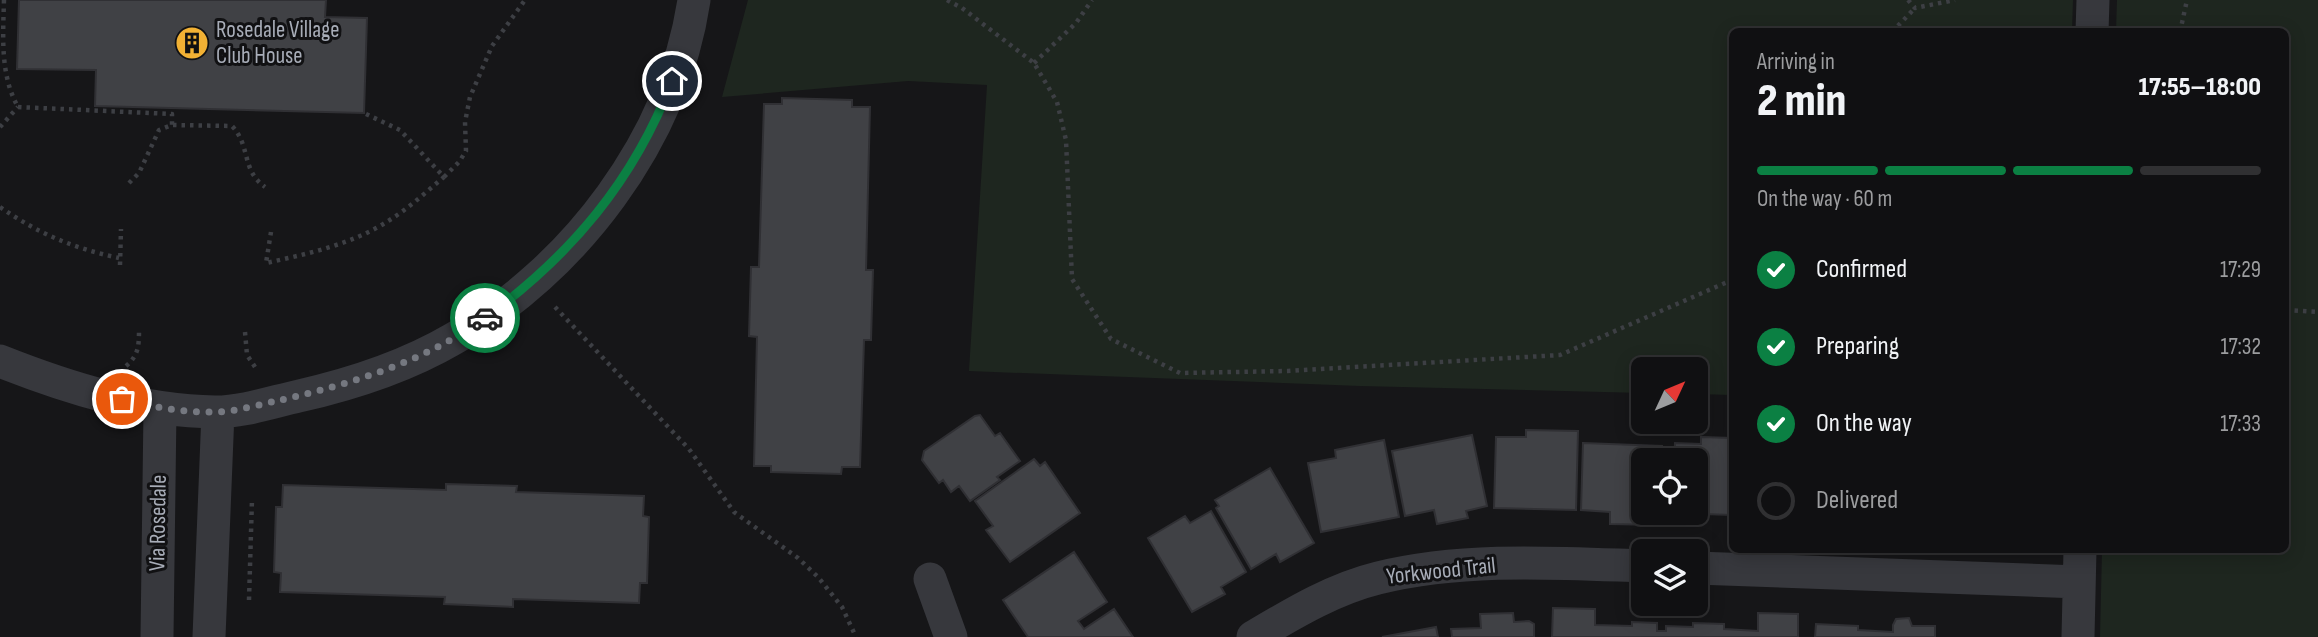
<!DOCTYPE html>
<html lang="en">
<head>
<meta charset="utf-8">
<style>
	body { margin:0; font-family:"Sofia Sans Condensed",sans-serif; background:#1e1e20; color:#f1f3f6; height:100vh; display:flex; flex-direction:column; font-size:26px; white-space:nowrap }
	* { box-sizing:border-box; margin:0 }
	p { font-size:23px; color:#9c9d9f }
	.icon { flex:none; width:38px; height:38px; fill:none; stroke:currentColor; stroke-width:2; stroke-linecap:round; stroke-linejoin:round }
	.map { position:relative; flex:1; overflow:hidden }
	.sheet { position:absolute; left:1729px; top:28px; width:560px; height:525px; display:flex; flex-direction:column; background:#101012; border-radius:10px; box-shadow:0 4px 18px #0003,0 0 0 2px #303032 }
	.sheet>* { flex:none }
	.needle { width:46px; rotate:46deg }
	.tools { position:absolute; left:1631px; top:357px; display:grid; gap:14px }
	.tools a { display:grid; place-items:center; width:77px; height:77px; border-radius:10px; background:#101012; box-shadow:0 4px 18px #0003,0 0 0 2px #303032; font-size:35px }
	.pin { position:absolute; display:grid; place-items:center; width:60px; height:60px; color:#fff; margin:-30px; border:4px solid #fff; border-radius:50%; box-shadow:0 2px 7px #0007 }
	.courier { position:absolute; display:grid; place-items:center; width:70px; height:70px; margin:-35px; border:5px solid #0b8043; border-radius:50%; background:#fff; color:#222; box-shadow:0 2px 9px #0007 }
	.head em { font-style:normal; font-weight:800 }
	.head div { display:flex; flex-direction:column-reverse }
	.head { display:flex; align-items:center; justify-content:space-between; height:119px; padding:0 28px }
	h1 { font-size:46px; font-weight:800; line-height:52px }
	.bar { display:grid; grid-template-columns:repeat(4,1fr); gap:10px 7px; align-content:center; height:84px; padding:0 28px }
	.bar i { height:9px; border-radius:5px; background:#303032 }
	.bar .active { background:#0b8043 }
	.bar p { grid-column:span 4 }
	ol { padding:0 28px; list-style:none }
	li { display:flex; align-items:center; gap:21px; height:77px }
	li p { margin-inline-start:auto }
	li .icon { padding:7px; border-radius:50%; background:#0b8043; color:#fff; stroke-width:4 }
	li:last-child { color:#9c9d9f }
	li i { width:38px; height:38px; border:4px solid #303032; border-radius:50% }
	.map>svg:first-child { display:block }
	.green { fill:#1e261f }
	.building { fill:#404145; stroke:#303034; stroke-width:2 }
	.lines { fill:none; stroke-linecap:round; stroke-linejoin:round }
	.path { stroke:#3d3f44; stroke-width:4.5; stroke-dasharray:3.5 5; stroke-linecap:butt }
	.minor { stroke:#37383d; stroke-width:33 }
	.done { stroke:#757880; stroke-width:7; stroke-dasharray:0 12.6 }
	.route { stroke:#0b8043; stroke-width:9 }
	.labels { text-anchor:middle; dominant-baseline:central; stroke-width:6; stroke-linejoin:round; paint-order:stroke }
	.poi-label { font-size:23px; fill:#a8adb8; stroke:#111113; text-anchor:start }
	.street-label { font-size:23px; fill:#a8adb8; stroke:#111113 }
</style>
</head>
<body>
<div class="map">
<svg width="2318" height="637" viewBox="0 0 2318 637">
	<rect width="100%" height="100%" fill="#161618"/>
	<path class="green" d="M748,0H2073L2072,31L1732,32V395L1696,394V369H1643V393L1360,386L969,371L987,85L908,81L722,97Z
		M2117,0H2318V637H2100L2102,550H2286V32L2116,31Z"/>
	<path class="building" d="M19,0H326L325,17L367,18L364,113L95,106L96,70L17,69Z
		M782,98L852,100V107H870L866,270H873L871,340H864L860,467H842L841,474L771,472V466H754L757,337L749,336L751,267H759L764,104H782Z
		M980,415L995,436L1000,433L1020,461L997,477L1000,480L970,501L959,486L951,492L943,480L939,483L922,460L924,451L975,416Z
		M1526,430L1578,431L1576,510L1494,508L1496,437H1526Z
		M1472,435L1487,506L1466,511L1468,518L1437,524L1434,510L1405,516L1392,451Z
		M1701,437L1732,438V515L1672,513H1696V460H1674L1675,443L1701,444Z
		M1384,440L1399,517L1321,532L1308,463L1336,458L1335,450Z
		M1583,443L1662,446V460H1643V513H1660L1659,525L1610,524V512L1581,510Z
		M1034,459L1040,466L1045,462L1080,513L1010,562L986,530L993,526L975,501Z
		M1270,468L1314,543L1280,562L1276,554L1251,569L1216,508L1219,506L1215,500Z
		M446,484L517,486L516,492L644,496L643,516L649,517L647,583H640L639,603L513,599V607L444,604L445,597L280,592L281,573L274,572L276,507H282L283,485L446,490Z
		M1211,511L1246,572L1221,587L1225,594L1192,612L1148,538L1185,516L1190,523Z
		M1074,552L1107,602L1078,621L1084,629L1114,609L1133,637H1028L1003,600Z
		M1553,608L1595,609V625L1632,626V622L1657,623V631H1666V626L1693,627V623L1724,624V629L1758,631V613L1798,614V637H1552Z
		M1513,613L1514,622L1529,621L1534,624V637H1452L1451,629L1481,628L1480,614Z
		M1909,618L1912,626H1935V637H1815L1816,624L1858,626V630L1893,632V625L1896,619Z
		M1436,627L1438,637H1382Z"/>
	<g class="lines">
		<path class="path" d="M4,0C3,37 0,75 18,107
			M947,0L962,8L1034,63L1057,102L1066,140L1072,279L1111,339L1180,373L1288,371L1560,355L1732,280
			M1908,0L1915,8L1955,0
			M1892,32L1915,8
			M2180,32L2187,0
			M1034,63L1076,23L1092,0
			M18,107L172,114V125
			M366,114L400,130L444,177L459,162L466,151L465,122L470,97L492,46L525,0
			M0,127L18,107
			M129,183L139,173L159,130L172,125L232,126C251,146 241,170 265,187
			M0,207C39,234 73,248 119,258
			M271,232L266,263C307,254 353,244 388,221C408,209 426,192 444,177
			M120,265L121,229
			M555,307L689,449L734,512L798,558L818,577L842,607L856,637
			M2286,310L2318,312
			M245,332L247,355L257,370
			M126,366C139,355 139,345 139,328
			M249,600L252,499"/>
		<path class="minor" d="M2092,32L2093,0
			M0,361C68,388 142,411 215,412C243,412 272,402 299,396C352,384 405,367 453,339C574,270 673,140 694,0
			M1696,568L2079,582
			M930,579L951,637
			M157,637L160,409
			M209,637L218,412
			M1253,637C1292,614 1333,589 1378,578C1464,557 1556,563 1643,566
			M2078,637L2080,550"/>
	</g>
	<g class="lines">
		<path class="done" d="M122,399C153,407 185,413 217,412C239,411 261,404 281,400C353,383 424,362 485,318"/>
		<path class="route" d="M485,318C570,256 634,181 672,81"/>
	</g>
	<defs>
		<symbol id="building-disc" viewBox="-11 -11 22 22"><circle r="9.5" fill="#f2b134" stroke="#111113"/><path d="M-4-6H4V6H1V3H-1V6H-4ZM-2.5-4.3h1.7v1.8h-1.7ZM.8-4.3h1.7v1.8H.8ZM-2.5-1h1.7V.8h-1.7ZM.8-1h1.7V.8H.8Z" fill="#111"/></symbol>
	</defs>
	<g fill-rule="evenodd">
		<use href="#building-disc" x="173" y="24" width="38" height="38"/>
	</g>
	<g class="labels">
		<g class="poi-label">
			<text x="216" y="30">Rosedale Village<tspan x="216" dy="26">Club House</tspan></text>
		</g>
		<g class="street-label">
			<text transform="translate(158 523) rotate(-89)">Via Rosedale</text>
			<text transform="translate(1441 571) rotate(-6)">Yorkwood Trail</text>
		</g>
	</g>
</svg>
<div class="tools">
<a><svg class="needle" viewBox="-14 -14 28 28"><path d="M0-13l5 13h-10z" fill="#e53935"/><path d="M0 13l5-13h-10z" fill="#9c9d9f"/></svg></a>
<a><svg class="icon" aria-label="locate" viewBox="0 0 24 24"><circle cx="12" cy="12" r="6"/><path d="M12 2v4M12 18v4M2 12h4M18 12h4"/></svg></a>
<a><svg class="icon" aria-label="layers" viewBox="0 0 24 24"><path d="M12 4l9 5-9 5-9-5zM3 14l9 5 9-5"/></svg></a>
</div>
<div class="pin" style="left:122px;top:399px;background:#ea580c"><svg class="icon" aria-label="bag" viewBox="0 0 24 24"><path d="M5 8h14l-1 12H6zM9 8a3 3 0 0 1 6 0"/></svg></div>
<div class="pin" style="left:672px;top:81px;background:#1f2937"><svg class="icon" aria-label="home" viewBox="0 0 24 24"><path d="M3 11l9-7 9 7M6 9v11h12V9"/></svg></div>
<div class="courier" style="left:485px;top:318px"><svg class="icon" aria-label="car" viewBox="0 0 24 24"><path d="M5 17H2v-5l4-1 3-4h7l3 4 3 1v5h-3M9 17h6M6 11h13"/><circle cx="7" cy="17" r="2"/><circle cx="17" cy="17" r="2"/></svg></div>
<section class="sheet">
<div class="head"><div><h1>2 min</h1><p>Arriving in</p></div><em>17:55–18:00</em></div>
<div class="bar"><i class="active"></i><i class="active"></i><i class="active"></i><i></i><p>On the way · 60 m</p></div>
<ol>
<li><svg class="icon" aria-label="check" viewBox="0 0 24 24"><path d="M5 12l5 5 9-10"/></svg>Confirmed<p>17:29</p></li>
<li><svg class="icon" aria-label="check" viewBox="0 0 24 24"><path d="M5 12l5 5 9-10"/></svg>Preparing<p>17:32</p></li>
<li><svg class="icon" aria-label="check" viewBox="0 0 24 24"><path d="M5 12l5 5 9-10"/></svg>On the way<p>17:33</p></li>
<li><i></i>Delivered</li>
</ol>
</section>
</div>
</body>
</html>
